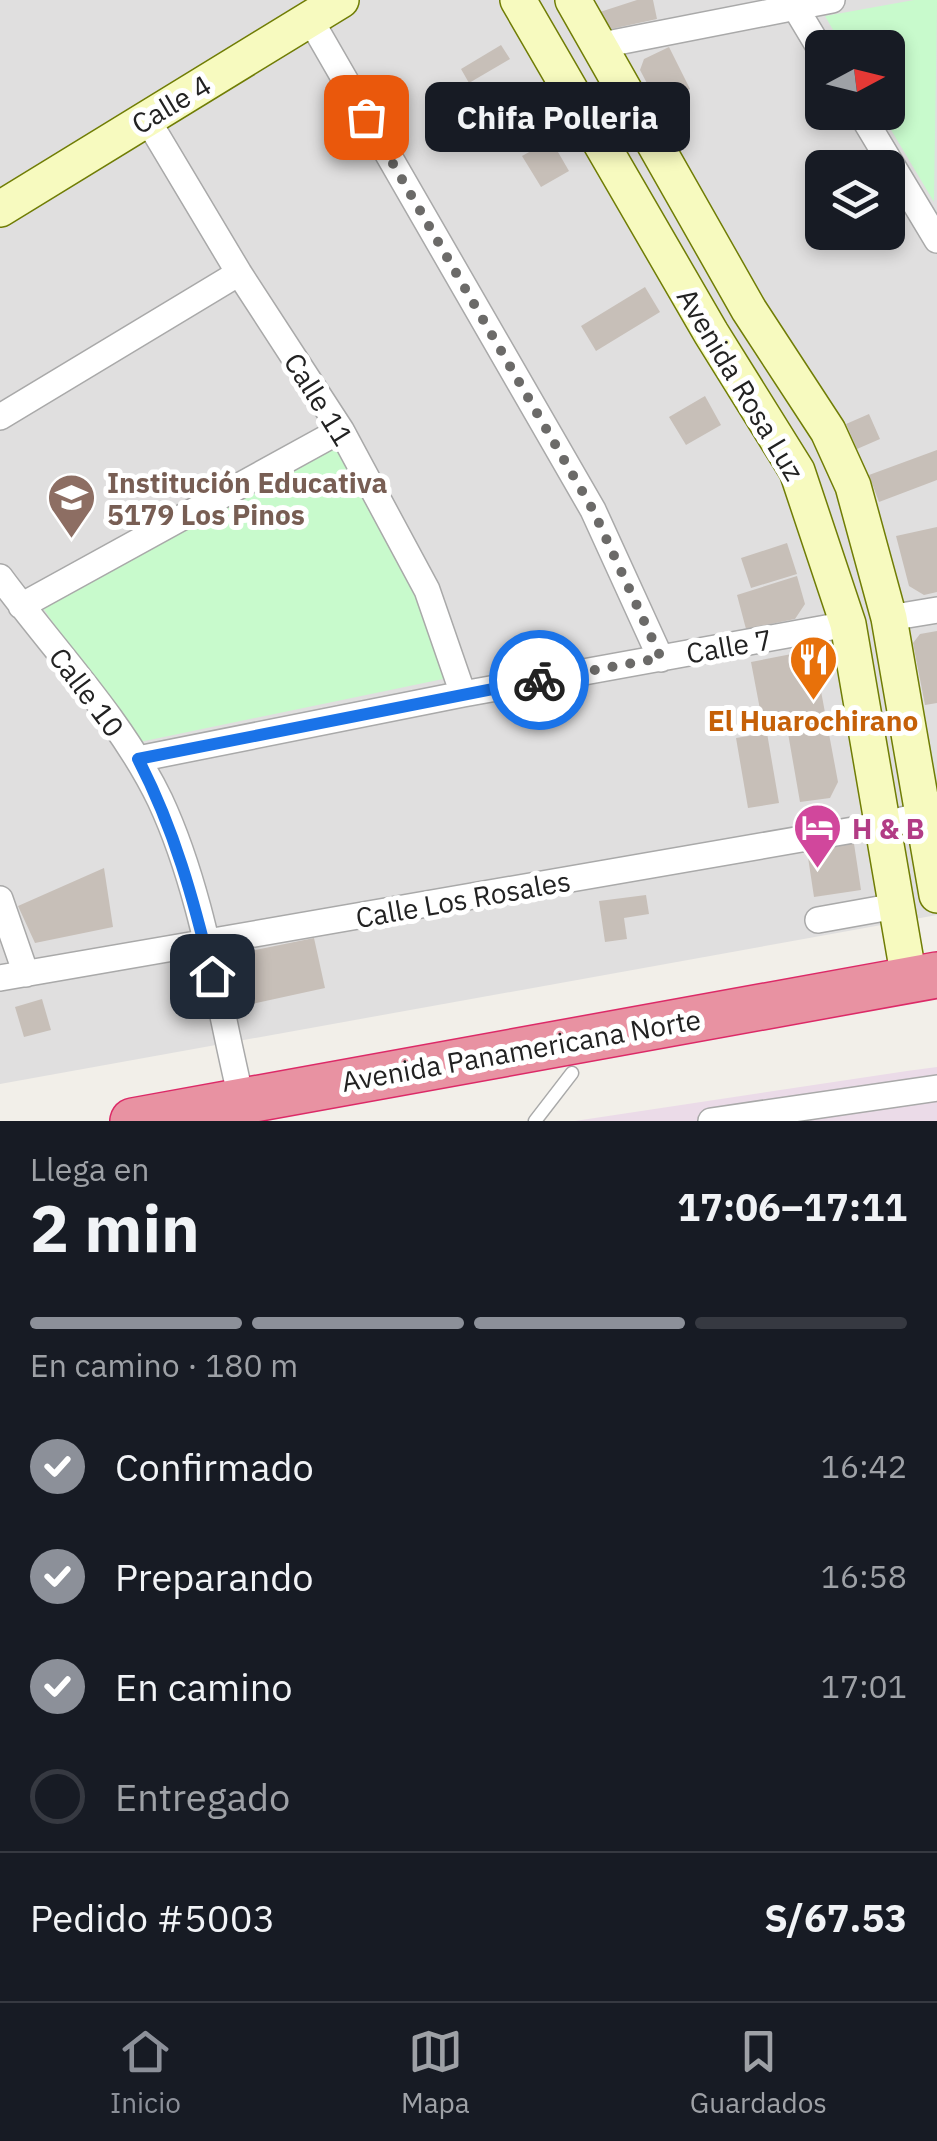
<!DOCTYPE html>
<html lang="es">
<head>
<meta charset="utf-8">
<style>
	body { margin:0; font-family:"IBM Plex Sans",sans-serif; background:#242831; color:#f1f3f6; height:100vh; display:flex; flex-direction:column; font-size:38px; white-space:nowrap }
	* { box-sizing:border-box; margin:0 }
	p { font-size:32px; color:#9ea1a6 }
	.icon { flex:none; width:55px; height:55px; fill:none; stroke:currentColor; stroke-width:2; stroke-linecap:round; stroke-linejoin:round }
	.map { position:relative; height:1121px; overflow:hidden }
	.panel { display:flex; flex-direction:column; background:#171b24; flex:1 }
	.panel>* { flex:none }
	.needle { width:65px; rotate:83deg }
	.controls { position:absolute; left:805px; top:30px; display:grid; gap:20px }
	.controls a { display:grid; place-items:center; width:100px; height:100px; border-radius:15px; background:#171b24; box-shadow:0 5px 15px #0003; font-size:50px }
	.pin { position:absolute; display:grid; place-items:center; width:85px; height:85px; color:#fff; margin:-42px; border-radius:20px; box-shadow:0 5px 15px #0006 }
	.courier { position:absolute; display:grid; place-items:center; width:100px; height:100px; margin:-50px; border:8px solid #1a73e8; border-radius:50%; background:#fff; color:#222; box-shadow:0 2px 12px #0007 }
	.bubble { position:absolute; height:70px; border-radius:15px; background:#171b24; box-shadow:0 5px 15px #0003; font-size:32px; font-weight:700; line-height:70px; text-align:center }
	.summary em { font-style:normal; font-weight:700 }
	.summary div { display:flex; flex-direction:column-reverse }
	.summary { display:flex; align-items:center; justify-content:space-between; height:170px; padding:0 30px }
	h1 { font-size:65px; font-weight:700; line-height:75px }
	.bar { display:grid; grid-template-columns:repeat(4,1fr); gap:15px 10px; align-content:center; height:120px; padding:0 30px }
	.bar i { height:12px; border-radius:8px; background:#363941 }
	.bar .on { background:#8c9099 }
	.bar p { grid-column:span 4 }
	.line { display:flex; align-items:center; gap:25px; padding:0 30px; border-top:2px solid #363941 }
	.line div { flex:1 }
	ol { padding:0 30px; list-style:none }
	li { display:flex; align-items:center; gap:30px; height:110px }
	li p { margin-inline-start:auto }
	li .icon { padding:10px; border-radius:50%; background:#8c9099; color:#fff; stroke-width:4 }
	li:last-child { color:#9ea1a6 }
	li i { width:55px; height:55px; border:5px solid #363941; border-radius:50% }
	.menu { display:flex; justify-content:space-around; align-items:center; height:140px; border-top:2px solid #363941; background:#171b24; font-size:28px; color:#9ea1a6 }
	.menu a { display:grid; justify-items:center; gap:5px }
	.menu .on { color:#8c9099 }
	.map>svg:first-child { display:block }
	.residential { fill:#e0dfdf; fill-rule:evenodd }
	.industrial { fill:#ebdbe8 }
	.park { fill:#c8facc }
	.building { fill:#c7bfb8 }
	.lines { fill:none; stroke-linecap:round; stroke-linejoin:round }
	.lane-casing { stroke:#a9a9a9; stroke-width:15 }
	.street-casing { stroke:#a9a9a9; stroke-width:28 }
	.secondary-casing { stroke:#707d05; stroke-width:38 }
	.highway-casing { stroke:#dc2a67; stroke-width:48 }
	.lane { stroke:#fff; stroke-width:12 }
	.street { stroke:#fff; stroke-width:25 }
	.secondary { stroke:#f7fabf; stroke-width:35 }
	.highway { stroke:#e892a2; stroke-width:45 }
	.done { stroke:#6b6a68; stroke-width:10; stroke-dasharray:0 18 }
	.route { stroke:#1a73e8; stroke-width:12 }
	.labels { text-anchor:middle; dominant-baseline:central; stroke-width:10; stroke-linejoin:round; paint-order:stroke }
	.street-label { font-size:28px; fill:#222; stroke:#fff }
	.education-label { font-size:28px; font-weight:bold; fill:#785e54; stroke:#fff; text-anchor:start }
	.food-label { font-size:28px; font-weight:bold; fill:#c56008; stroke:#fff }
	.hotel-label { font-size:28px; font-weight:bold; fill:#b23c85; stroke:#fff; text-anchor:start }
</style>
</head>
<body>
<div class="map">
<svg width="937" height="1121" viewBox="0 0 937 1121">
	<rect width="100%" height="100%" fill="#f2efe9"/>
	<path class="residential" d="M0,0H937V915L0,1084ZM822,48H888V112H822ZM822,168H888V232H822Z"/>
	<path class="industrial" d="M937,1067V1121H575L907,1071Z"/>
	<path class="park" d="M914,0H937L934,202L881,113L888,112V48L843,47L825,16Z
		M335,440L415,592L448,678L135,743L41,605Z"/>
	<path class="building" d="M637,0H653L657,19L611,29L600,12Z
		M501,45L510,59L469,83L461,69Z
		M669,47L690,89L659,106L640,70L644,59Z
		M551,140L569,171L541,187L522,156Z
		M645,287L660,312L596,351L581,326Z
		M705,396L721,425L686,445L669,417Z
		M869,414L880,439L857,449L846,424Z
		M937,450V480L879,502L869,475Z
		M937,527V592L924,595L909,586L896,536Z
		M787,543L797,574L751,588L741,558Z
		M797,576L805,604L795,619L746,629L737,595Z
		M937,631V703L925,705L913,643L920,634Z
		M802,652L815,659L838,782L830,798L800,802L785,716L762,720L751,662Z
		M767,733L779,803L748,808L736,738Z
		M853,837L861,890L814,897L806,844Z
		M104,868L113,927L35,943L18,906Z
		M646,895L649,914L624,918L627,939L605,942L599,901Z
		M314,938L325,988L242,1006L231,955Z
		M42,999L51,1030L24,1037L15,1007Z"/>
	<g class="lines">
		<defs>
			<path id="lane" d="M535,1121L572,1073"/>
			<path id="street" d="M795,7L822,52
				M310,19L593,510L661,659
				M597,46L832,0
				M860,112L937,240
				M147,119L239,273L341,430L427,590L463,694
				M0,417L239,273
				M0,577C53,649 121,719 160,800C203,892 218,1003 242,1102
				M21,606L341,430
				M889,618L937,610
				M138,759L463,694L848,624
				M0,899L26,974
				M818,920L896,906
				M0,978L882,825L937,811
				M711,1121L937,1088"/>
			<path id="secondary" d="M518,0L711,333L797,471L848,624L909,979
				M573,0L749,310L828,431L853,486L889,618L937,895
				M0,209L341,0"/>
			<path id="highway" d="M133,1121L937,975"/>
		</defs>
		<use href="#lane" class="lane-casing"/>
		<use href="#street" class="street-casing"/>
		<use href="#secondary" class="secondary-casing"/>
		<use href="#highway" class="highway-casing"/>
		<use href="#lane" class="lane"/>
		<use href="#street" class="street"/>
		<use href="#secondary" class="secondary"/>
		<use href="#highway" class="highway"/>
	</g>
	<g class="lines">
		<path class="done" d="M366,117L593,510L661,658L539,680"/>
		<path class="route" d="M212,976C194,901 174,828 138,759L539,680"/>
	</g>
	<defs>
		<symbol id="school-pin" viewBox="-11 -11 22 30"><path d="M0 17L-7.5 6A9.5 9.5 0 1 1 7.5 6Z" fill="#8d6e63" stroke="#fff"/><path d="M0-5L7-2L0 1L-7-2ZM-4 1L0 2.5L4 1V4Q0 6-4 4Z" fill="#fff"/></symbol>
		<symbol id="restaurant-pin" viewBox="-11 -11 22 30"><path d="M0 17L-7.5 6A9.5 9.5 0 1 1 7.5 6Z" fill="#e8710a" stroke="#fff"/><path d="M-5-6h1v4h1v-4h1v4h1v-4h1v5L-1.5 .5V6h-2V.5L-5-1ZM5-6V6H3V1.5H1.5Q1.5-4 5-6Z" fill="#fff"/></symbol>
		<symbol id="hotel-pin" viewBox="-11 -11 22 30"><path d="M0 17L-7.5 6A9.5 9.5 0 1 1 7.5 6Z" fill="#d1479c" stroke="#fff"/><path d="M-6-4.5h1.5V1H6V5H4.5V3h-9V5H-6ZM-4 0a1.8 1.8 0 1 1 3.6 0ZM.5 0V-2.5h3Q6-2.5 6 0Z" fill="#fff"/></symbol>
	</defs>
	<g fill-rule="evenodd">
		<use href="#school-pin" x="44" y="470" width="55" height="75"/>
		<use href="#restaurant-pin" x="786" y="632" width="55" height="75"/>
		<use href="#hotel-pin" x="790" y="800" width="55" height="75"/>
	</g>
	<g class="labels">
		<g class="street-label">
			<text transform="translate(171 104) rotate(-31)">Calle 4</text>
			<text transform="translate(741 384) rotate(59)">Avenida Rosa Luz</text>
			<text transform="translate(319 399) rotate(58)">Calle 11</text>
			<text transform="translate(729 646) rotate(-10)">Calle 7</text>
			<text transform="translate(87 692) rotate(53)">Calle 10</text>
			<text transform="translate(463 899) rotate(-10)">Calle Los Rosales</text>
			<text transform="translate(521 1050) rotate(-10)">Avenida Panamericana Norte</text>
		</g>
		<g class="education-label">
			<text x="107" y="482">Institución Educativa<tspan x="107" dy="32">5179 Los Pinos</tspan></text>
		</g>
		<g class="food-label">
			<text x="813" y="720">El Huarochirano</text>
		</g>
		<g class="hotel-label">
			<text x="852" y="828">H &amp; B</text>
		</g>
	</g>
</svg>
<div class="controls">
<a><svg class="needle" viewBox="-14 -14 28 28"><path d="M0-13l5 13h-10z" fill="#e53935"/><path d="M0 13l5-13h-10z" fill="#9ea1a6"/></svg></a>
<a><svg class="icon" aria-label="layers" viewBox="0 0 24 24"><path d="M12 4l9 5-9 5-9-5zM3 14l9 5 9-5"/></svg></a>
</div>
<div class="pin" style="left:366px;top:117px;background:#ea580c"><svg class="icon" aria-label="bag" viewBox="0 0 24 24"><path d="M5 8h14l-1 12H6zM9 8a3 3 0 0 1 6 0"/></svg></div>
<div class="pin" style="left:212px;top:976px;background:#1f2937"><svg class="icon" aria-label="home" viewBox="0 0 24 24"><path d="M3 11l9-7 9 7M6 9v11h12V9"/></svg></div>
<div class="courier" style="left:539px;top:680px"><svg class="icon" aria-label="bike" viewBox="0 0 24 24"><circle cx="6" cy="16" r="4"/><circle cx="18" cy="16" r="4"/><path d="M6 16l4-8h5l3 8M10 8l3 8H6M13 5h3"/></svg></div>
<div class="bubble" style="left:425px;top:82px;width:265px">Chifa Polleria</div>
</div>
<section class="panel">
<div class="summary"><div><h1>2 min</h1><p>Llega en</p></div><em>17:06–17:11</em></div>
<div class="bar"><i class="on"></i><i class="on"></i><i class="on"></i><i></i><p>En camino · 180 m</p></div>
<ol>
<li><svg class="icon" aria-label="check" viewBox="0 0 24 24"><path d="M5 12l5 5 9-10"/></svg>Confirmado<p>16:42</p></li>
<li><svg class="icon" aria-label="check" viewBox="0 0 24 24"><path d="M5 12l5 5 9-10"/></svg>Preparando<p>16:58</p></li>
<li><svg class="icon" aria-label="check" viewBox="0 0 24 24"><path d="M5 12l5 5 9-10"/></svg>En camino<p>17:01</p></li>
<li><i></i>Entregado</li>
</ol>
<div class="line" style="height:130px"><div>Pedido #5003</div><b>S/67.53</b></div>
</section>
<nav class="menu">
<a class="on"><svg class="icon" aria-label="home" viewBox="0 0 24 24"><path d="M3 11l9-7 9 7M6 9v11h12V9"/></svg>Inicio</a>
<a><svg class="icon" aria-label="map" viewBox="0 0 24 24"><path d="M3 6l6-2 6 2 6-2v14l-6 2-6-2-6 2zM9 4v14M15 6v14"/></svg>Mapa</a>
<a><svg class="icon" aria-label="saved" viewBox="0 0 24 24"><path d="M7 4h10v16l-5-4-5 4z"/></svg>Guardados</a>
</nav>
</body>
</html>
